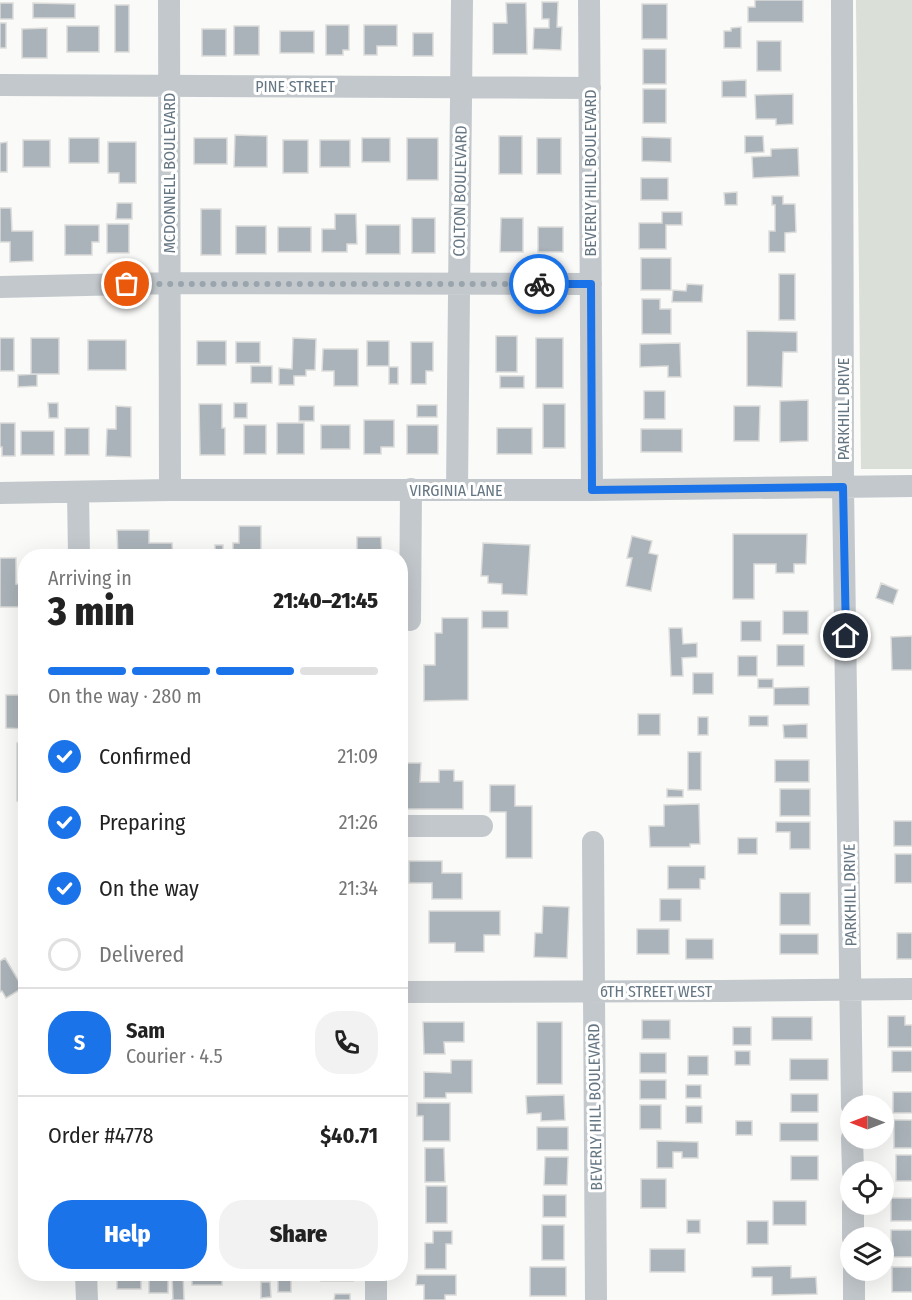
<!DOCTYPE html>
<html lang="en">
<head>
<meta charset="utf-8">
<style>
	body { margin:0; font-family:"Fira Sans Condensed",sans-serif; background:#f2f2f2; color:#222; height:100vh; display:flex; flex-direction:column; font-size:22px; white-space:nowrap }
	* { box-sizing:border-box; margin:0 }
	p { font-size:20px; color:#767676 }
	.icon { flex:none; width:33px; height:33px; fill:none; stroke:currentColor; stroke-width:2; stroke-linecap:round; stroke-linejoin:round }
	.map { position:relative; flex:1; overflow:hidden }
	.sheet { position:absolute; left:18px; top:549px; width:390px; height:732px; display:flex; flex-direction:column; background:#fff; border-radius:24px; box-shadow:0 6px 24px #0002 }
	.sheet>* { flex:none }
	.needle { width:39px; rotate:270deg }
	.fabs { position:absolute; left:840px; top:1095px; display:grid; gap:12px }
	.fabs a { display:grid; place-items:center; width:54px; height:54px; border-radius:50%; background:#fff; box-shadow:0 6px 24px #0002; font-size:30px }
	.pin { position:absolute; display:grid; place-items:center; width:51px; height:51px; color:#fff; margin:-26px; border:3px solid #fff; border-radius:50%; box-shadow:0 2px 6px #0007 }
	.courier { position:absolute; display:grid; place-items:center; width:60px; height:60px; margin:-30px; border:4px solid #1a73e8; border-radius:50%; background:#fff; color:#222; box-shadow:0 2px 8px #0007 }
	.head em { font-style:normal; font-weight:800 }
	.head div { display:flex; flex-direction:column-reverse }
	.head { display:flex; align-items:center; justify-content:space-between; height:102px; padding:0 30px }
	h1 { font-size:39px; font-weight:800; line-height:45px }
	.bar { display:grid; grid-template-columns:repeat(4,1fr); gap:9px 6px; align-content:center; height:72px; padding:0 30px }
	.bar i { height:8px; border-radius:4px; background:#e0e0e0 }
	.bar .on { background:#1a73e8 }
	.bar p { grid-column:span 4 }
	.line { display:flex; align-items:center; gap:15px; padding:0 30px; border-top:2px solid #e0e0e0 }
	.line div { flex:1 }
	.round { display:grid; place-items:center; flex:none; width:63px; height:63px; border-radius:24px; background:#f2f2f2 }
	ol { padding:0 30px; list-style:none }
	li { display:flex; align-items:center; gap:18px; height:66px }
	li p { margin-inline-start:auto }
	li .icon { padding:6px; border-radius:50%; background:#1a73e8; color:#fff; stroke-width:4 }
	li:last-child { color:#767676 }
	li i { width:33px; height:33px; border:3px solid #e0e0e0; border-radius:50% }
	.primary-button { display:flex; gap:12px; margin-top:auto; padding:12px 30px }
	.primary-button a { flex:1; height:69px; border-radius:24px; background:#1a73e8; color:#fff; font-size:24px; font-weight:800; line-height:69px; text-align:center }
	.primary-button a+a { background:#f2f2f2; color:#222 }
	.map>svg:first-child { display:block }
	.green { fill:#dadfd7 }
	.building { fill:#aab3b9; stroke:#dcdcda; stroke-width:1.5 }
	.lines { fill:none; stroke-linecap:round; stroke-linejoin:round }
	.minor { stroke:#c3c8cc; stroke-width:22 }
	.done { stroke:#99a4ac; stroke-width:6; stroke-dasharray:0 10.8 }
	.route { stroke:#1a73e8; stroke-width:8 }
	.labels { text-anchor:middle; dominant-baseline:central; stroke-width:6; stroke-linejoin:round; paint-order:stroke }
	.street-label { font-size:16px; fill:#657683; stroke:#fff }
</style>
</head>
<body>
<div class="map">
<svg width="912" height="1300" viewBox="0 0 912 1300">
	<rect width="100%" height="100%" fill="#fafaf8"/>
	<path class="green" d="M856,0H912V469H861Z"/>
	<path class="building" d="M755,0H803V22H748V7H755Z
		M542,2H558L557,27H562L561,50L533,49L534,28H549V19H542Z
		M0,3H13V19H0Z
		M33,3L75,4V18H33Z
		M506,3H526L527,54H493V23H507Z
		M642,4H667V39H642Z
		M115,5H129V52H115Z
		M0,23H6V48H0Z
		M326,25H349V50H343V55H326Z
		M364,25H397V46H377V55H364Z
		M67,26H99V52H67Z
		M234,26H259V55H234Z
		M741,27V48H724V31H731V28Z
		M47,28V58H22V29Z
		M202,29H226V56H202Z
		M280,31H314V53H280Z
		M413,33H433V56H413Z
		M757,41H781V71H757Z
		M643,49H666V84H643Z
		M746,80V97H722V81Z
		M643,89H666V123H643Z
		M793,94V124L776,125V119H756L755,95Z
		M235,135L267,136V167H234Z
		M499,136H522V174H499Z
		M745,136H763L764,152L745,153Z
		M642,137L671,138V162L642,161Z
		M69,138H99V163H69Z
		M194,138H227V164H194Z
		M362,138H390V162H362Z
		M407,138H438V180H407Z
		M537,138H561V174H537Z
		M23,140H50V167H23Z
		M283,140H308V173H283Z
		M320,140H350V167H320Z
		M7,142V172H0V143Z
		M108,142H136V183H119V173H108Z
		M798,148L799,176L753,178L752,157L771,156V149Z
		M641,178H668V200H641Z
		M737,192V205H725L724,193Z
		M772,196H783V204H795L796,232L785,233V252H769V231H775V205H772Z
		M117,203H132V219H116Z
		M0,208H11L12,231H33V261L10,262V242H0Z
		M201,209H221V255H201Z
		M662,212H682V225H666V249H639V223H662Z
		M335,214H356L357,244H347V252H322V229H335Z
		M412,218H435V253H412Z
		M501,218H523V252H500Z
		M107,224H129V253H107Z
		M65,225H99V242H92V255H65Z
		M366,225H400V254H366Z
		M236,226H266V254H236Z
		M278,227H311V252H278Z
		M538,227H563V252H538Z
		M641,258H671V290H641Z
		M779,274H795V320H779Z
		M687,284L703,285L702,302H672L673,290L686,291Z
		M642,299H660V309H671V334H642Z
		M747,331L797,332V352H783L782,387L747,386Z
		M496,336H517V372H496Z
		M0,338H14V371H0Z
		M31,338H59V374H31Z
		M293,338L316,339L315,370H306V376H294V385H279V368L292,369Z
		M536,338H563V388H536Z
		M88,340H126V370H88Z
		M197,341H226V365H197Z
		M367,341H389V366H367Z
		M236,342H260V363H236Z
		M411,342H433V371H426V384H411Z
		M680,343L681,377H668V366L640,367V344Z
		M323,349H358V386H334V371H322Z
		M251,366H272V383H251Z
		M389,367H398V384H389Z
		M37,374V386L18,387V375Z
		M500,376H524V388H500Z
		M644,391H665V419H644Z
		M808,400V441L780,442V401Z
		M48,403H58V418H49Z
		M234,403H247V418H234Z
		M199,404H222V428H225V455H200Z
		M543,404H565V448H543Z
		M417,405H437V417H417Z
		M116,406L131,407V457L106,456L107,429H116Z
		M299,406H314V421H299Z
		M734,406H760L759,441H734Z
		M364,420H394V447H381V454H364Z
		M0,423H15V456H2V447H0Z
		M277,423H304V454H277Z
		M244,425H266V454H244Z
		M321,425H350V449H321Z
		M407,425H438V454H407Z
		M65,428H89V455H65Z
		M497,428H532V454H497Z
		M641,429H682V452H641Z
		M21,431H54V455H21Z
		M239,526H261V556H206V554H215V545H223V553H233V543H239Z
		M117,530H149V543H172L173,556H118Z
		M733,534H807L806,564H794V573H776V564H754V599H733Z
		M632,536L652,541L649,553L658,555L651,591L626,586L632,558H627Z
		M357,537H381L382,556H348V551H357Z
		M483,543L530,545L527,595L502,594V584L488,583V576H481Z
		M0,558H16V584H26V607H0Z
		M881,583L898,590L893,604L876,598Z
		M482,611H508V628H482Z
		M783,611H808V634H783Z
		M442,618H468V700L424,701V665H435V633H442Z
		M741,621H761V641H741Z
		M669,628H682L683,644L697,643V657L682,658L683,676H671Z
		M912,636V670H892L891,637Z
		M777,645H804V666H777Z
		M738,656H757V676H738Z
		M693,673H713V694H693Z
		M758,679H773V688L809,687V705H774V688H758Z
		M6,695H26V729L6,728Z
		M638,714H660V735H638Z
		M749,716H768V726H749Z
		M698,717H708V735H698Z
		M807,724V738H784L783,725Z
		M17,743H26V801H17Z
		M688,752H701V790H688Z
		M775,760H809V782H775Z
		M407,763H421L420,782H439V770H454V781H463V809H407Z
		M490,785H515V806H532V858H506V812H490Z
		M667,789L683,790V797H667Z
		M780,789H810V816H780Z
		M699,804L700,844H690V847H650L649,826H664V805Z
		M894,821H912V846H894Z
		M776,822H810V849H790V832H776Z
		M738,838H757V854H738Z
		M895,854H912V883H895Z
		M409,861H442V873H462V899H432V883H409Z
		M668,866H705V879H700V889H668Z
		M780,893H810V925H780Z
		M660,899H681V921H660Z
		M543,906L569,907L567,958L534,957L535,933H542Z
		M429,911H500V935H484V952H455V943H429Z
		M637,929H669V954H637Z
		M897,933H912V959H897Z
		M780,934H818V954H780Z
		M686,939H713V959H686Z
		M5,958L23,988L6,998L2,991L0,992V961Z
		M888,1016H905V1025H912V1047H888Z
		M772,1017H812V1040H772Z
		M642,1020H670V1039H642Z
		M423,1022H464V1042H444L445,1054H424Z
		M537,1022H562V1084H537Z
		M733,1027H751V1045H733Z
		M735,1051H750V1065H735Z
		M892,1051H912V1072H892Z
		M640,1053H666V1073H640Z
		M688,1056H708V1075H688Z
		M790,1059H828V1080H790Z
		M451,1060H472V1093H446V1098H424V1072L451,1073Z
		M640,1080H666V1099H640Z
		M686,1085H701V1098H686Z
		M893,1092H912V1113H893Z
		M791,1094H818V1112H791Z
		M564,1095L565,1120L541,1121V1113L527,1114L526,1096Z
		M417,1103H450V1141H423V1116H417Z
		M640,1105H661V1129H640Z
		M686,1106H702V1123H686Z
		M894,1120H912V1148H894Z
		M736,1121H752V1135H736Z
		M780,1123H818V1141H780Z
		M537,1127H568V1150H537Z
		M657,1141L698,1142V1158H682V1152H673V1168H657Z
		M425,1148H444L445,1182H425Z
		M896,1155H912V1181H896Z
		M791,1156H818V1180H791Z
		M545,1157H568L567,1185H544Z
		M641,1179H666V1208H641Z
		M426,1186H447V1223H426Z
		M543,1195H566V1217H543Z
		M891,1198H912V1221H891Z
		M773,1201H806V1225H773Z
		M687,1220H700V1233H687Z
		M747,1221H768V1244H747Z
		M542,1225H564V1260H542Z
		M891,1230H912V1257H891Z
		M433,1231H452V1244H446V1269H425V1243H433Z
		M650,1249H685V1272H650Z
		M791,1266V1278L816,1277L817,1294L772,1295V1277H752V1267Z
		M530,1267H566V1296H530Z
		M892,1267H912V1292H892Z
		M117,1274H141V1289H117Z
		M149,1274H168V1293H149Z
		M172,1274H183L184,1300H171H173Z
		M192,1274H222V1285H192Z
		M278,1274H291V1292H278Z
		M321,1274H353V1281H321Z
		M417,1275H456V1295H445V1300H424V1285H416Z
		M261,1282H270L271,1297L261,1298Z
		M335,1294H350V1300H334Z"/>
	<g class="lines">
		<path class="minor" d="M169,0L170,490
			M589,0L592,490
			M842,0L843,487L852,1106
			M0,85L590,88
			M0,287L170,283L591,284
			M457,490L462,0
			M78,492L79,556
			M0,493L170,490H592L912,486
			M410,620L411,489
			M400,826H482
			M593,842L596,1300
			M400,992L722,991L912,989
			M852,1138L853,1172
			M853,1204V1238
			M854,1270V1300
			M86,1274L87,1300
			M376,1300V1274"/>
	</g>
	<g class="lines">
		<path class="done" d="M127,284H539"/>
		<path class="route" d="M539,284H591L592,490L843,487L846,636"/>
	</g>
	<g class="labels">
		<g class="street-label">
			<text x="295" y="86">PINE STREET</text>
			<text transform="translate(169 173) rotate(-90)">MCDONNELL BOULEVARD</text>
			<text transform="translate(590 173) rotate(-90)">BEVERLY HILL BOULEVARD</text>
			<text transform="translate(460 191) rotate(-89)">COLTON BOULEVARD</text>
			<text transform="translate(843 409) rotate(-90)">PARKHILL DRIVE</text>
			<text x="456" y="490">VIRGINIA LANE</text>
			<text transform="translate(850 895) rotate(-91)">PARKHILL DRIVE</text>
			<text x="656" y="991">6TH STREET WEST</text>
			<text transform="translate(595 1107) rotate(-91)">BEVERLY HILL BOULEVARD</text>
		</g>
	</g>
</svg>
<div class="fabs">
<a><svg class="needle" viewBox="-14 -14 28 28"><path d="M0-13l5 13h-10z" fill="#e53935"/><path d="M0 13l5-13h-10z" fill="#767676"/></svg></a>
<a><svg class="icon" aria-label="locate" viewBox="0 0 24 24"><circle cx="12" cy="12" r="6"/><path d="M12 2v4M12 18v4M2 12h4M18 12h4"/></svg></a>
<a><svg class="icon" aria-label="layers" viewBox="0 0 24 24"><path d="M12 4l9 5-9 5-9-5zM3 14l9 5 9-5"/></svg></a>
</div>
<div class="pin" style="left:127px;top:284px;background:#ea580c"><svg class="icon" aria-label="bag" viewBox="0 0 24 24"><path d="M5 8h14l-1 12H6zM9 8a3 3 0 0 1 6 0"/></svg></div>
<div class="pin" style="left:846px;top:636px;background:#1f2937"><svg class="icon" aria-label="home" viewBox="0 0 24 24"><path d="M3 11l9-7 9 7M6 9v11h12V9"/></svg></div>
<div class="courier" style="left:539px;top:284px"><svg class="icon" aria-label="bike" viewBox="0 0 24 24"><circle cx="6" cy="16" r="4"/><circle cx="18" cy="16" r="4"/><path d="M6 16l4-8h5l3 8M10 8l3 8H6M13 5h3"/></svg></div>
<section class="sheet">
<div class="head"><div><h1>3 min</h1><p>Arriving in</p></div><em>21:40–21:45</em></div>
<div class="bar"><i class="on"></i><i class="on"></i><i class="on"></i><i></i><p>On the way · 280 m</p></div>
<ol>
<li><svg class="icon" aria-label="check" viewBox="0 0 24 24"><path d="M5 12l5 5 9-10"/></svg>Confirmed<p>21:09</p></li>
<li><svg class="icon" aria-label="check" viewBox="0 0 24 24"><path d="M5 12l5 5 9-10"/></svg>Preparing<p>21:26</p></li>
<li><svg class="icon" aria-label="check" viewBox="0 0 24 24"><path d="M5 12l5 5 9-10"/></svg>On the way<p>21:34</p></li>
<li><i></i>Delivered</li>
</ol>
<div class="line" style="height:108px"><b class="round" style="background:#1a73e8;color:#fff">S</b><div><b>Sam</b><p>Courier · 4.5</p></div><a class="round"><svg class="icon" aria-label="phone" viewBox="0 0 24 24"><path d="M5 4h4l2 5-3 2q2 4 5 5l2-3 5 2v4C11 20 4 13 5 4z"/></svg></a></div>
<div class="line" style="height:78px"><div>Order #4778</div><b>$40.71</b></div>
<div class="primary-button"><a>Help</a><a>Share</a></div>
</section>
</div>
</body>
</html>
